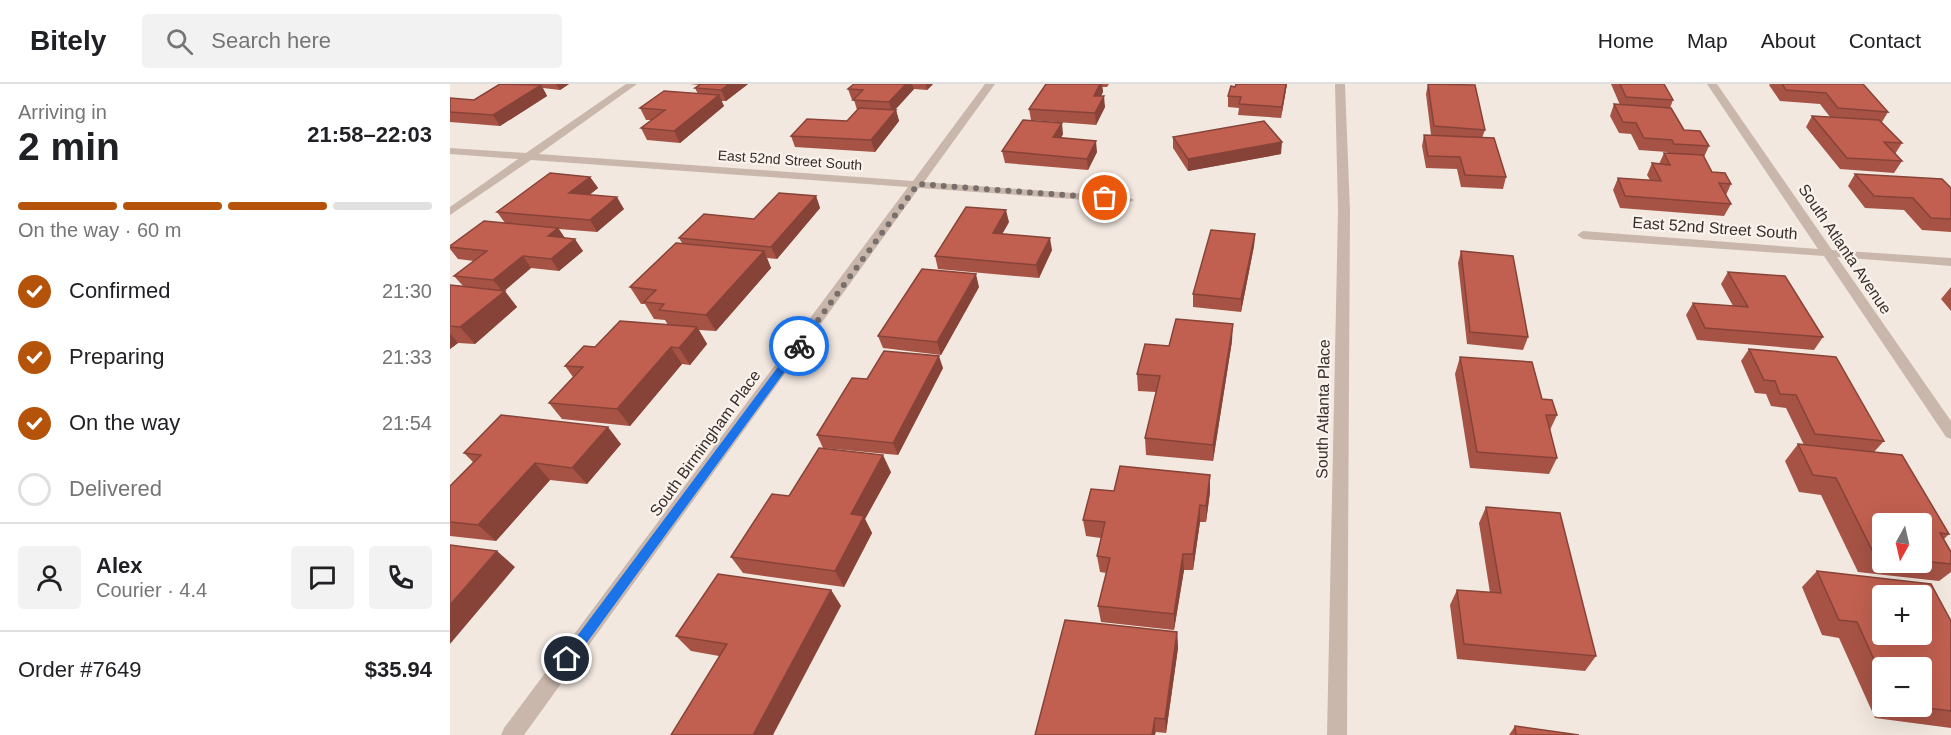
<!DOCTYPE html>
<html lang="en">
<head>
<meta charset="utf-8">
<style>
	body { margin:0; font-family:Arial,sans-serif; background:#f2f2f2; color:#202124; height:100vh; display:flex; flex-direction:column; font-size:22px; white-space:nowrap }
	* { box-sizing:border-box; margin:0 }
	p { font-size:20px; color:#757577 }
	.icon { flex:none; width:33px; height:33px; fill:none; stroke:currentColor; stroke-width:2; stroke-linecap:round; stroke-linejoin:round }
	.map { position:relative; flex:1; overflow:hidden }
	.panel { display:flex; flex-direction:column; background:#fff; width:450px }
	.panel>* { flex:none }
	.needle { width:39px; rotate:188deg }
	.tools { position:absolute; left:1422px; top:429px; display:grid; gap:12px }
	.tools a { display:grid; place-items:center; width:60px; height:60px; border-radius:6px; background:#fff; box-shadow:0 6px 24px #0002; font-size:30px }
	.pin { position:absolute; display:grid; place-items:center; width:51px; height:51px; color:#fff; margin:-26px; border:3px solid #fff; border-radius:50%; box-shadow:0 2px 6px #0007 }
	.courier { position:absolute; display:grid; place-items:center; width:60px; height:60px; margin:-30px; border:4px solid #1a73e8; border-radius:50%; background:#fff; color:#222; box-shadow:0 2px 8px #0007 }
	.headline em { font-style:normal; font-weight:700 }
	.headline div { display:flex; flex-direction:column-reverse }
	.headline { display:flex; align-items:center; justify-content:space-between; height:102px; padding:0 18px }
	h1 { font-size:39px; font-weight:700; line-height:45px }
	.bar { display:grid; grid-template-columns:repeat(4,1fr); gap:9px 6px; align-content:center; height:72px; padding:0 18px }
	.bar i { height:8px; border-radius:4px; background:#e0e0e0 }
	.bar .on { background:#b45309 }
	.bar p { grid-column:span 4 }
	.line { display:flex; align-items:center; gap:15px; padding:0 18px; border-top:2px solid #e0e0e0 }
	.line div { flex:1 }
	.round { display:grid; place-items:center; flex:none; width:63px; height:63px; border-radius:6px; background:#f2f2f2 }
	ol { padding:0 18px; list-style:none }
	li { display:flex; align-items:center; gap:18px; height:66px }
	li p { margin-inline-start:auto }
	li .icon { padding:6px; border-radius:50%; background:#b45309; color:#fff; stroke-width:4 }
	li:last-child { color:#757577 }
	li i { width:33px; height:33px; border:3px solid #e0e0e0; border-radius:50% }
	header { display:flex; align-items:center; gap:36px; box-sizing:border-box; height:84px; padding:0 30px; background:#fff; border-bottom:2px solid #e0e0e0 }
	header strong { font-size:28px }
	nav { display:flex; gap:33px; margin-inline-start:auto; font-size:21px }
	.search { width:420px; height:54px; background:#f2f2f2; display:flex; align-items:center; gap:15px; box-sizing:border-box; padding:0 21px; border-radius:6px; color:#757577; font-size:22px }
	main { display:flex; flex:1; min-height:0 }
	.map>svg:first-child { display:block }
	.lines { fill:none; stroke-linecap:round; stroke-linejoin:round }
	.street { fill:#cab7ac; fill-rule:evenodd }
	.wall { fill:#a65345; fill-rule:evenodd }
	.shaded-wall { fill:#874338 }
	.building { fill:#c16050; stroke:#874338; stroke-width:1.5; fill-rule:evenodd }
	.route { fill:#1a73e8 }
	.done { stroke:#796f6a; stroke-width:6; stroke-dasharray:0 10.8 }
	.labels { text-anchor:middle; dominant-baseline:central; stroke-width:4.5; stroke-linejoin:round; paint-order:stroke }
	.far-street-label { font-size:14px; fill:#382e2b; stroke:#faf2ec }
	.street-label { font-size:16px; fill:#382e2b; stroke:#faf2ec }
</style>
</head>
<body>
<header>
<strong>Bitely</strong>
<div class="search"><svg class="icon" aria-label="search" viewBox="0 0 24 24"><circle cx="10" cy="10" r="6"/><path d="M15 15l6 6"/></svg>Search here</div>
<nav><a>Home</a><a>Map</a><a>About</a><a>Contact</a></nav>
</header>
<main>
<section class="panel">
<div class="headline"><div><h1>2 min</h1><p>Arriving in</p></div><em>21:58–22:03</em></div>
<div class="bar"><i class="on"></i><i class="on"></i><i class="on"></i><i></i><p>On the way · 60 m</p></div>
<ol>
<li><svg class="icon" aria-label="check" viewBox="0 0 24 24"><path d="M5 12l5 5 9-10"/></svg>Confirmed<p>21:30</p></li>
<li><svg class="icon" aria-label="check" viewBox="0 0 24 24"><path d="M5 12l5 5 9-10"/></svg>Preparing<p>21:33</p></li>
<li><svg class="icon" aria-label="check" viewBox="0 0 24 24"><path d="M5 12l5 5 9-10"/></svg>On the way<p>21:54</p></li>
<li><i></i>Delivered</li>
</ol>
<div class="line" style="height:108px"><a class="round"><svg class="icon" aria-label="person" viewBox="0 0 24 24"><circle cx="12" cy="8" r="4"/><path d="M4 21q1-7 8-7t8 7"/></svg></a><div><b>Alex</b><p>Courier · 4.4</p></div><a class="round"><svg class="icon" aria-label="chat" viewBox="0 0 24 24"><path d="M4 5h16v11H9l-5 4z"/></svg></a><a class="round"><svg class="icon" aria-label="phone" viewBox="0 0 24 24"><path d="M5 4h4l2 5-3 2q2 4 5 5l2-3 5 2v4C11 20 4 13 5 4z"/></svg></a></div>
<div class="line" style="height:78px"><div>Order #7649</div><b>$35.94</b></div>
</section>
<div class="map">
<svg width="1501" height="651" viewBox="0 0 1501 651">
	<rect width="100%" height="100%" fill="#f2e8e0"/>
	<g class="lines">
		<path class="street" d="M176,0H187L89,70L463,97L535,0H545L474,98L678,113L684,116L678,119L469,104L74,651H51L54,644L458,103L81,76L0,131V123L68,75L0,70V64L76,69Z
			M885,0H895L900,127L897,651H877L888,127Z
			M1257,0H1267L1382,166L1501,174V182L1387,173L1501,337V355L1496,353L1374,172L1133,155L1127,151L1133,147L1368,165Z"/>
	</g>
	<path class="wall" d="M50,0H119L110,6L93,4L97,12L50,42L0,38V14L24,16Z
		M240,0H298L276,17H271L274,22L230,59L197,56L191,44L202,36H196L190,24L248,10L245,4L249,1Z
		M404,0H483L477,6L464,5L445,26H446L449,37L425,68L345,63L341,52L397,37L407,26L404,16H402L398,5Z
		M596,0H659L657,3H652L653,8L651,12L655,23L646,41L581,36L579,25Z
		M837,0L831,34L788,31L789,24L778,23V12Z
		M978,0L1035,46L1032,54L1056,93L1053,105L1011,103L1007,85L976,84L972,62L974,51H981L976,10Z
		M1161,0H1214L1223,16L1220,24L1234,46L1259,62L1254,73L1262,88L1281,100L1276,111L1281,120L1274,132L1170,124L1163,106L1168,94L1200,96L1197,91L1202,79L1209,80L1214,69H1218L1217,68L1189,66L1181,50L1169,49L1160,32L1164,20L1170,21Z
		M1320,0H1413L1438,28L1432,38L1452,59L1445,70L1452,77L1444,89L1390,85L1356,43L1362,32L1380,33L1370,20L1330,17L1319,1Z
		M613,50L611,54L647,68L638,86L555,79L552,67Z
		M723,53L831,70L738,87L723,64Z
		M1405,90L1501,104V148L1472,146L1454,126L1415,124L1398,102Z
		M140,93L148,104L139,111L174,125L147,148L109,145L115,154L133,167L109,187L81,184L54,207L67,223L25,260L8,259L0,265V201L13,202L4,192L24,177L8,175L0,165V163L55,139L47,128Z
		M366,112L370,124L327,175L317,174L321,184L266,247L249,246L257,260L240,281L232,280L180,342L112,335L99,319L123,293L115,282L145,263L218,241L215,236L204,235L195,220H191L180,203L232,159L229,154L304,135Z
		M559,138L552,150L602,166L589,194L488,185L485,172Z
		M805,150L804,162L791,228L743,223V210Z
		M1011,167L1078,253L1073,266L1017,260L1008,179Z
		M1278,188L1373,253L1364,266L1247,256L1236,231L1243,219L1283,222L1271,200Z
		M529,203L491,271L433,264L428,252Z
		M1501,203V227L1491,215Z
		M782,257L763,377L696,371L695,354L706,308L688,307L687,290L719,262Z
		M1299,265L1434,357L1424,368L1499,450L1494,455L1501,468V488L1489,497L1408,488L1371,411L1349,408L1335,377L1348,360L1354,361L1336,324L1321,322L1316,310L1305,309L1291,277ZM1432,440H1472V478H1432Z
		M1010,273L1092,315L1107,331L1100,346L1107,374L1099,390L1020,384L1005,290Z
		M493,284L448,371L373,364L367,351L417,295Z
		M171,360L137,400L100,396L46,457L0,452V402L23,378L14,369Z
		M441,388L415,435L422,449L394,503L293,489L281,473L339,412Z
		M760,391V408L756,438H750L743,486H734L724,546L651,538L648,522L656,489L650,488L647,472L651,454L636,452L633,436L664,407Z
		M1036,423L1146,572L1135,587L1007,575L1000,521L1007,506L1040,509L1029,439Z
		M1367,487L1501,537V644L1425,634L1389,554L1372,551L1352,503ZM1432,584L1472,622H1432Z
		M381,506L391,522L269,572L241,567L226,552Z
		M727,548L728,564L716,649L706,648L705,651H585Z
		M1065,642L1129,651H1059Z"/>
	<path class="shaded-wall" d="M106,0H119L110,6Z
		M279,0H298L276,17L271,6Z
		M456,0H462L464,5L442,29L439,18Z
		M476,0H483L477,6Z
		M650,0H652L653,8L645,23L644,12Z
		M836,0H837L831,34L832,23Z
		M91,1L97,12L50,42L43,31Z
		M269,11L274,22L230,59L224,47Z
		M654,12L655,23L646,41L645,29Z
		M446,26L449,37L425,68L421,56Z
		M612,39L613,50L604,65L603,53Z
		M646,57L647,68L638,86L637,75Z
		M832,58L831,70L738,87V75Z
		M140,93L148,104L127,121L119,109Z
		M366,112L370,124L327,175L321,163Z
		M167,113L174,125L147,148L140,136Z
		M556,126L559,138L546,161L543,149Z
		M108,144L116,156L98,152Z
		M805,150L804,162L791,228V215Z
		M600,154L602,166L589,194L586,181Z
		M125,155L133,167L109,187L101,175Z
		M314,167L321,184L266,247L256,231Z
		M73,172L81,184L53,208L43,196Z
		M526,190L529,203L491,271L487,258Z
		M55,207L67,223L25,260L10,243Z
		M783,240L782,257L763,377V361Z
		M247,243L257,260L240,281L229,264Z
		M0,249L8,259L0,265Z
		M221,263L232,280L180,342L167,325Z
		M489,272L493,284L448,371L443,359Z
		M158,343L171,360L137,400L122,384Z
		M433,371L441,388L415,435L422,449L394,503L385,487L401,430Z
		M85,379L100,396L46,457L28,441Z
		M760,391V408L756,438V422Z
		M750,421V438L743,486V470Z
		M47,467L65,483L0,560V521Z
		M733,470L734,486L724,546V530Z
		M381,506L391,522L323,651H303Z
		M727,548L728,564L716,649L715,635Z
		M705,634V651H702Z"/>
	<path class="building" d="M50,0L91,1L43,31L0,28V14L24,16Z
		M251,0H279L271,6L245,4Z
		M404,0H456L439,18L403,16L413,6L398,5Z
		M596,0H650L644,12H654L645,29L579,25Z
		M786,0H836L832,23L789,20L791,13L778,12L781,2L785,3Z
		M978,0L1025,1L1035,46L984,42Z
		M1170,0H1214L1223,16L1176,13Z
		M1332,0H1413L1438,28L1388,24L1376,9L1336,6Z
		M214,7L269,11L224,47L191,44L215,26L190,24Z
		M1164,20L1221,24L1234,46L1250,47L1259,62L1224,60L1222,56L1194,54L1186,39L1173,38Z
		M409,24L446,26L421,56L341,52L357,35L397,37Z
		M1362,32L1429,36L1452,59L1434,58L1452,77L1397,74Z
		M573,36L612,39L603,53L646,57L637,75L552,67Z
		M814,37L832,58L738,75L723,53Z
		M974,51L1044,54L1056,93L1015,91L1010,73L978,72Z
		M1214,69L1253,71L1262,88L1275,89L1281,100L1269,99L1281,120L1175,112L1168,94L1211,97L1202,79L1220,81Z
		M100,89L140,93L119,109L167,113L140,136L47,128Z
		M1405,90L1492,95L1501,104V135L1481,134L1463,114L1424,112Z
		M329,109L366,112L321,163L229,154L254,130L304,135Z
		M516,123L556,126L543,149L600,154L586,181L485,172Z
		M34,137L108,144L98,152L125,155L101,175L73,172L43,196L4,192L37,167L0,163V162Z
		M761,146L805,150L791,215L743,210Z
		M226,159L314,167L256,231L209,226L214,220L194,218L206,206L180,203Z
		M1011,167L1063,172L1078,253L1020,248Z
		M472,185L526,190L487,258L428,252Z
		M1278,188L1335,192L1373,253L1255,244L1243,219L1298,223Z
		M0,201L55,207L10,243L0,242Z
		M726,235L783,240L763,361L695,354L710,292L687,290L695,260L719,262Z
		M170,237L247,243L229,264L221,263L167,325L99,319L133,283L115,282L134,262L145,263Z
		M1299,265L1386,273L1434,357L1365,350L1346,311L1330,310L1325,297L1314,296Z
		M434,267L489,272L443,359L367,351L402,294L417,295Z
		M1010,273L1082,278L1092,315L1102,316L1107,331H1096L1107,374L1027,368Z
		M51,331L158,343L122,384L85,379L28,441L0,438V402L31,371L14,369Z
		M1348,360L1452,371L1499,450L1490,449L1501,468V480L1472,477V440H1432V473L1425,472L1386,394L1363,391Z
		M369,364L433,371L401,430L414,432L385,487L281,473L322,410L339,412Z
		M670,382L760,391L756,422L750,421L743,470H733L724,530L648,522L660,474L647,472L655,438L633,436L641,405L664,407Z
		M1036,423L1110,429L1146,572L1014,560L1007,506L1051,509Z
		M0,461L47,467L0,521Z
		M1367,487L1481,500L1501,537V627L1463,622H1472V584H1432V593L1407,538L1389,536ZM1432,512H1472V550H1432Z
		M268,490L381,506L303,651H221L277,560L226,552Z
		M615,536L727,548L715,635L705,634L702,651H585Z
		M1065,642L1129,651H1066Z"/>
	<path class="route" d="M349,259L352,260V264L122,579H113L111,575L113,571L345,260Z"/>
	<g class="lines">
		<path class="done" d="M349,262L468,100L655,114"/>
	</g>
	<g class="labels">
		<g class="far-street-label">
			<text transform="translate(340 76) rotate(4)">East 52nd Street South</text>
		</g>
		<g class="street-label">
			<text transform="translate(1265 144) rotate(4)">East 52nd Street South</text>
			<text transform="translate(1395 165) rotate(56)">South Atlanta Avenue</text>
			<text transform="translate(873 325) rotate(-89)">South Atlanta Place</text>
			<text transform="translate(255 359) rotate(-54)">South Birmingham Place</text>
		</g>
	</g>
</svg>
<div class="tools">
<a><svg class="needle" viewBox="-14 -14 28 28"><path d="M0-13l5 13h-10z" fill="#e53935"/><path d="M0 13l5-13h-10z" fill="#757577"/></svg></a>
<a>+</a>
<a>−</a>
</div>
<div class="pin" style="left:655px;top:114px;background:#ea580c"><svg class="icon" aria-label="bag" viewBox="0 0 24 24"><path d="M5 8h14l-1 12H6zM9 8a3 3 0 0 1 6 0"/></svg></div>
<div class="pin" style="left:117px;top:575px;background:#1f2937"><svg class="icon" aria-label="home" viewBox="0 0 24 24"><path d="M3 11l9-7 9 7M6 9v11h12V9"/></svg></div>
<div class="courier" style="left:349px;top:262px"><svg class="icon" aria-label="bike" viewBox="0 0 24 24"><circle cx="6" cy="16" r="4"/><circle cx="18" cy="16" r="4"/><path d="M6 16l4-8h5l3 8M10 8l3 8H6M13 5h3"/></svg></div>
</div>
</main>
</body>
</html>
